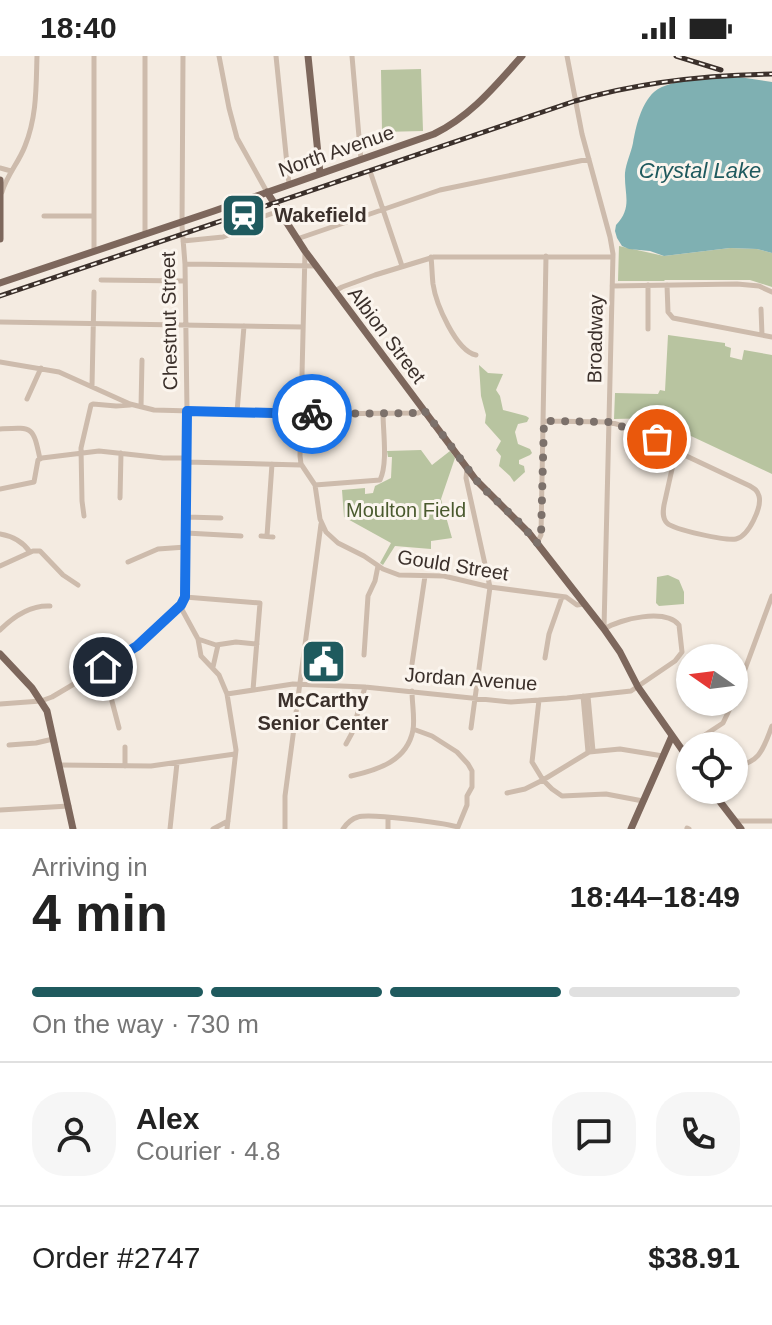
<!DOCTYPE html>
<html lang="en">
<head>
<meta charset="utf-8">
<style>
	body { margin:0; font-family:Helvetica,sans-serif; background:#f6f6f6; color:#222; height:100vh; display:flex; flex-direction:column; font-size:30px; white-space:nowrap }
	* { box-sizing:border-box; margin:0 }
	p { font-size:26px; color:#767676 }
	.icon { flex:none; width:44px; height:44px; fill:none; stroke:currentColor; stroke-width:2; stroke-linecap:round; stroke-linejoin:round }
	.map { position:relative; height:773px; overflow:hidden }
	.side { display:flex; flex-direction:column; background:#fff; flex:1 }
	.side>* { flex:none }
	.needle { width:52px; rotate:284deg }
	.fabs { position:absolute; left:676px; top:588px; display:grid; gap:16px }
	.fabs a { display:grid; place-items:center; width:72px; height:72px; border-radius:50%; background:#fff; box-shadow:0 2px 6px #0004; font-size:40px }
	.pin { position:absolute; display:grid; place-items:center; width:68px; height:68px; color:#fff; margin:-34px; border:4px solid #fff; border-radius:50%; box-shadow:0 2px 8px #0007 }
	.courier { position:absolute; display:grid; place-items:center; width:80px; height:80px; margin:-40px; border:6px solid #1a73e8; border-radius:50%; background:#fff; color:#222; box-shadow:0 2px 10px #0007 }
	.overview em { font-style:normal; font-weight:700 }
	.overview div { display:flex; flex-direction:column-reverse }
	.overview { display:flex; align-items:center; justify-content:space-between; height:136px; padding:0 32px }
	h1 { font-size:52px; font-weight:700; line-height:60px }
	.bar { display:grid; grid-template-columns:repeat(4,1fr); gap:12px 8px; align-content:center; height:96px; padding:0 32px }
	.bar i { height:10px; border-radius:6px; background:#e0e0e0 }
	.bar .selected { background:#1f5a5e }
	.bar p { grid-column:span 4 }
	.line { display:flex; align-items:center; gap:20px; padding:0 32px; border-top:2px solid #e0e0e0 }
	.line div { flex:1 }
	.round { display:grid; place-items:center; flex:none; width:84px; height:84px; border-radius:32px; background:#f6f6f6 }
	.status { display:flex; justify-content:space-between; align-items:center; height:56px; padding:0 40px; background:#fff; direction:ltr }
	.status svg { height:22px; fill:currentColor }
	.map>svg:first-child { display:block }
	.green { fill:#b8c4a0 }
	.water { fill:#7fb0b2 }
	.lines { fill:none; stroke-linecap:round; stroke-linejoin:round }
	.minor { stroke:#cdbbac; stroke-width:5 }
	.major { stroke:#7d675c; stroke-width:7 }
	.rail-casing { stroke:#3b302b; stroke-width:5 }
	.rail { stroke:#fbf5ee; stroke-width:2; stroke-dasharray:6; stroke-linecap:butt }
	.done { stroke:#7c716b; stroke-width:8; stroke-dasharray:0 14.4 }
	.route { stroke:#1a73e8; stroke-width:10 }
	.labels { text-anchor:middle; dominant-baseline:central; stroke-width:6; stroke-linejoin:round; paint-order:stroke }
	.street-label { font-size:20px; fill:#3b302b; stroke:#fbf5ee }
	.poi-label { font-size:20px; font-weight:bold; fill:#3b302b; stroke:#fbf5ee; text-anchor:start }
	.park-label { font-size:20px; fill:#4a5a2e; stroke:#fbf5ee }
	.water-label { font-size:22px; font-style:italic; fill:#1f5a5e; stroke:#fbf5ee }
</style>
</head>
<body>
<div class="status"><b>18:40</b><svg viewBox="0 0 49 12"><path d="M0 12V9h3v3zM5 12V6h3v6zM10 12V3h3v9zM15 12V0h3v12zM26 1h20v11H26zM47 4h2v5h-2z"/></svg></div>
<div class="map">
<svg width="772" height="773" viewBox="0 0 772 773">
	<rect width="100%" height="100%" fill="#f4ebe1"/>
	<path class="green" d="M421,13L423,75L382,76L381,14Z
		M619,190L664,200L730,192L757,193L772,197V231L750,224H665L664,225H618Z
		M668,279L725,287V290L731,292L730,301L742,304L744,294L772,299V418L659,365V362L614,363L615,337L658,338L660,334L665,335Z
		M479,309L488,317L503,318L496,334L500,340L503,354L526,360L529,362L527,366L518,368L515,376L518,388L530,393L532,397L530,399L519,404V408L524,410L525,416L514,426L510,420L499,410L501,400L496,394L501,385L485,367L486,359L481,340Z
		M421,394L432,409L450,395L455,402L441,443L452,482L431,485V493L395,490L383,509L380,507L391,487L344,461L342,434L365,432V438L373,437L375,430L391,422L392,401H388L387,395Z
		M668,519L679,524L684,536V548L659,550L656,547L657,521Z"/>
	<path class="water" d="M739,21L772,26V197L757,193L730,192L664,200L650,195L629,193L622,190L617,182L615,175L616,169C633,151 624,138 625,117C626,107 631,97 633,87C636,70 641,48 654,36C672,21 717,22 739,21Z"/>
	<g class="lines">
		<path class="minor" d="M94,0V195
			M219,0L229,52L237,82L267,136
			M276,0L289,128
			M352,0L361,104
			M567,0L582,78L610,181L613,198L604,572
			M0,112L11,115
			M371,118L402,210
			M2,136C7,119 19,106 25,90C37,60 36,31 37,0
			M44,160H94
			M145,178V0
			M297,183L440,134L589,103
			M183,185L223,181L241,174L262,161L279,155
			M305,196L300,400L301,408L315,429L320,463L326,476L338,487L364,500L383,513L399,519L444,520L490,531L566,541L577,549L584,548
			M431,201C432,210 432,219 433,228C436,248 456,295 476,299
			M185,208L316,210
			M101,224L185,225
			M648,229V273
			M667,229L668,256L673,262L772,281
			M612,230L737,228L759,230L772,236
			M335,235L342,231L375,219L434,201H613
			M761,253L762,279
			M0,266L303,271
			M0,306L59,316L130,348L154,354L301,358L418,357L424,354
			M92,330L94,236
			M27,343L41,312
			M141,351L142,304
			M237,356L244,270
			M544,365L609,366L620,369L660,384L680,397L750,430C755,433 757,434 759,440C762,451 749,480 736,483C727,485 674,474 667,467C662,462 663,455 664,449L676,395
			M0,373C33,371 33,370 40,403
			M186,406L301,409
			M467,413L466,422L490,531L471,672
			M315,429L380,424C388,407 383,376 383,357
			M0,433L34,426L38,404L42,402L99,395L163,402H186
			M120,442L121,397
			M84,460L82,445L81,392L91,349L93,348L116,350L130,349
			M186,461L221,462
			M186,477L241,480
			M0,478C12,480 23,486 30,496
			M261,480L273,481
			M267,480L272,408
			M537,487L541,479L546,200
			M128,506L158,493L186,491
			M0,510L33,495H40L63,519L78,529
			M185,541L260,547L253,634
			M180,550L198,583L201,600L219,619L227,638L236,694L227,773
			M0,574C13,561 31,549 50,550
			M198,583L216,589L236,586L257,588
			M364,599L368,540L375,525L378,510
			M545,602L549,578L562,541
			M412,608L425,520
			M103,611L119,672
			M213,611L218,589
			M227,638L293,628L365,631L511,646L567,642L631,635L675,605L682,596L679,569C665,552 620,563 604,573
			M583,640L588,696
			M588,640L593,695
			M734,643L772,540
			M539,644L532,706L543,724L552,733L562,740L606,738L643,745
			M0,648L41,645L52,641L133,593L181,549L185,541L187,355L185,208L182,170L183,0
			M346,688L352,677L365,631
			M9,689L36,687L53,683
			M682,694L723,667L733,646
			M59,709L151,710L235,698
			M125,710V691
			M734,711C761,706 763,693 772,670
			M351,720C378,714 407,705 413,674C415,662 412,648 412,635
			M507,737L525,733L543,724L589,696L620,693L663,700
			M0,754L69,750
			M735,765H772
			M687,772L689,773
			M170,773L177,707
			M213,773L228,765
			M285,773V740L321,468
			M343,773C347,767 351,763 358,761C370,757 444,767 458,771L467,749V740L472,731V715L468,708L457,696L432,680L413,673
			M388,773V762"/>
		<path class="major" d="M308,0L320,117
			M0,124V183
			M267,136L305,195L476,424L529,477L604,573L620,596L638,631L690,705
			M0,227L214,155L434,78C471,60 495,30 522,0
			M0,598L32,632L47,655L73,773
			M711,734L741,773
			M631,773L672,680"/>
		<defs>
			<path id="rail" d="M676,0L721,14
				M0,240L575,45C639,26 705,19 772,18"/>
		</defs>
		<use href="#rail" class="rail-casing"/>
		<use href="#rail" class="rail"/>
	</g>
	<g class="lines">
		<path class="done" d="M312,358L418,357L424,354L480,429L522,469L537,487L541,480L544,365L609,366L657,383"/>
		<path class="route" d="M103,611L137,590L181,549L185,541L187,355L312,358"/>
	</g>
	<defs>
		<symbol id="station-square" viewBox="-11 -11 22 22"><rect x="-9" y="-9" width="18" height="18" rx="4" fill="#1f5a5e" stroke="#fbf5ee"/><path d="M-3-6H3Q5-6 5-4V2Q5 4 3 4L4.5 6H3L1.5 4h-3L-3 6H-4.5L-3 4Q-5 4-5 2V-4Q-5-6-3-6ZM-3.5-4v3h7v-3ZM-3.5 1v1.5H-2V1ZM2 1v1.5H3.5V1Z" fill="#fff"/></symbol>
		<symbol id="civic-square" viewBox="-11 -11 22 22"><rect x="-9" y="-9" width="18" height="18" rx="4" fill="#1f5a5e" stroke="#fbf5ee"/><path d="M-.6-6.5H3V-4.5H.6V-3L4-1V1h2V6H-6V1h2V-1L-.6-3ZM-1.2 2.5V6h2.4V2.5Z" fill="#fff"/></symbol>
	</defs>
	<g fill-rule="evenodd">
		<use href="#station-square" x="218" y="134" width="51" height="51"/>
		<use href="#civic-square" x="298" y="580" width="51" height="51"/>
	</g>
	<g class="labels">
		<g class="street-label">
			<text transform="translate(336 95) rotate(-19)">North Avenue</text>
			<text transform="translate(169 265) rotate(-91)">Chestnut Street</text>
			<text transform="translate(387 279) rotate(53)">Albion Street</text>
			<text transform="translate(595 283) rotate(-89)">Broadway</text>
			<text transform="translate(453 509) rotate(9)">Gould Street</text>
			<text transform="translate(471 623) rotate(4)">Jordan Avenue</text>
		</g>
		<g class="poi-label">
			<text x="274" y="159">Wakefield</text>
			<text x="323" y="644" text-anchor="middle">McCarthy<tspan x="323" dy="23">Senior Center</tspan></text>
		</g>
		<g class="park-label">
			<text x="406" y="454">Moulton Field</text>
		</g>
		<g class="water-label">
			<text x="700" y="114">Crystal Lake</text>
		</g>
	</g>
</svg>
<div class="fabs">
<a><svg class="needle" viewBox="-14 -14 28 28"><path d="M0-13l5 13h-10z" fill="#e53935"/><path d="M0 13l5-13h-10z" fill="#767676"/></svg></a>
<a><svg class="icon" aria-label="locate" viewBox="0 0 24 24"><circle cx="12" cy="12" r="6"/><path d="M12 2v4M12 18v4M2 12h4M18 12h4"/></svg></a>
</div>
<div class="pin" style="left:657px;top:383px;background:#ea580c"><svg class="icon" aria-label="bag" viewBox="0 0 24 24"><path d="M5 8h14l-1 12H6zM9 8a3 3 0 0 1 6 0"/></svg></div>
<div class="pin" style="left:103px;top:611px;background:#1f2937"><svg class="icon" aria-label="home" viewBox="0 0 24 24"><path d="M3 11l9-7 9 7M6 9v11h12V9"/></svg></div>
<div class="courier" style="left:312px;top:358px"><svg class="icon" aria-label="bike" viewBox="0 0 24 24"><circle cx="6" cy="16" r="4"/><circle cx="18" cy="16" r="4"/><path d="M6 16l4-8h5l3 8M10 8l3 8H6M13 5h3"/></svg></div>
</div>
<section class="side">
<div class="overview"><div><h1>4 min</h1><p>Arriving in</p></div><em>18:44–18:49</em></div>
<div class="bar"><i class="selected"></i><i class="selected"></i><i class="selected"></i><i></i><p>On the way · 730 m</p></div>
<div class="line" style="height:144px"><a class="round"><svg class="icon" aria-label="person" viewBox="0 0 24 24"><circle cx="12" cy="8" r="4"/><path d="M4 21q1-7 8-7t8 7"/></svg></a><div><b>Alex</b><p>Courier · 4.8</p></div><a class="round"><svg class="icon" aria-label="chat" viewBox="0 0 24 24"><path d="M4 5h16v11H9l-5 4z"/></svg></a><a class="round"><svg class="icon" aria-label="phone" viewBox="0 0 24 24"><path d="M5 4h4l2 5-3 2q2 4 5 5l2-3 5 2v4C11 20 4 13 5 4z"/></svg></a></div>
<div class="line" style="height:104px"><div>Order #2747</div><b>$38.91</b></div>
</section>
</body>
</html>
